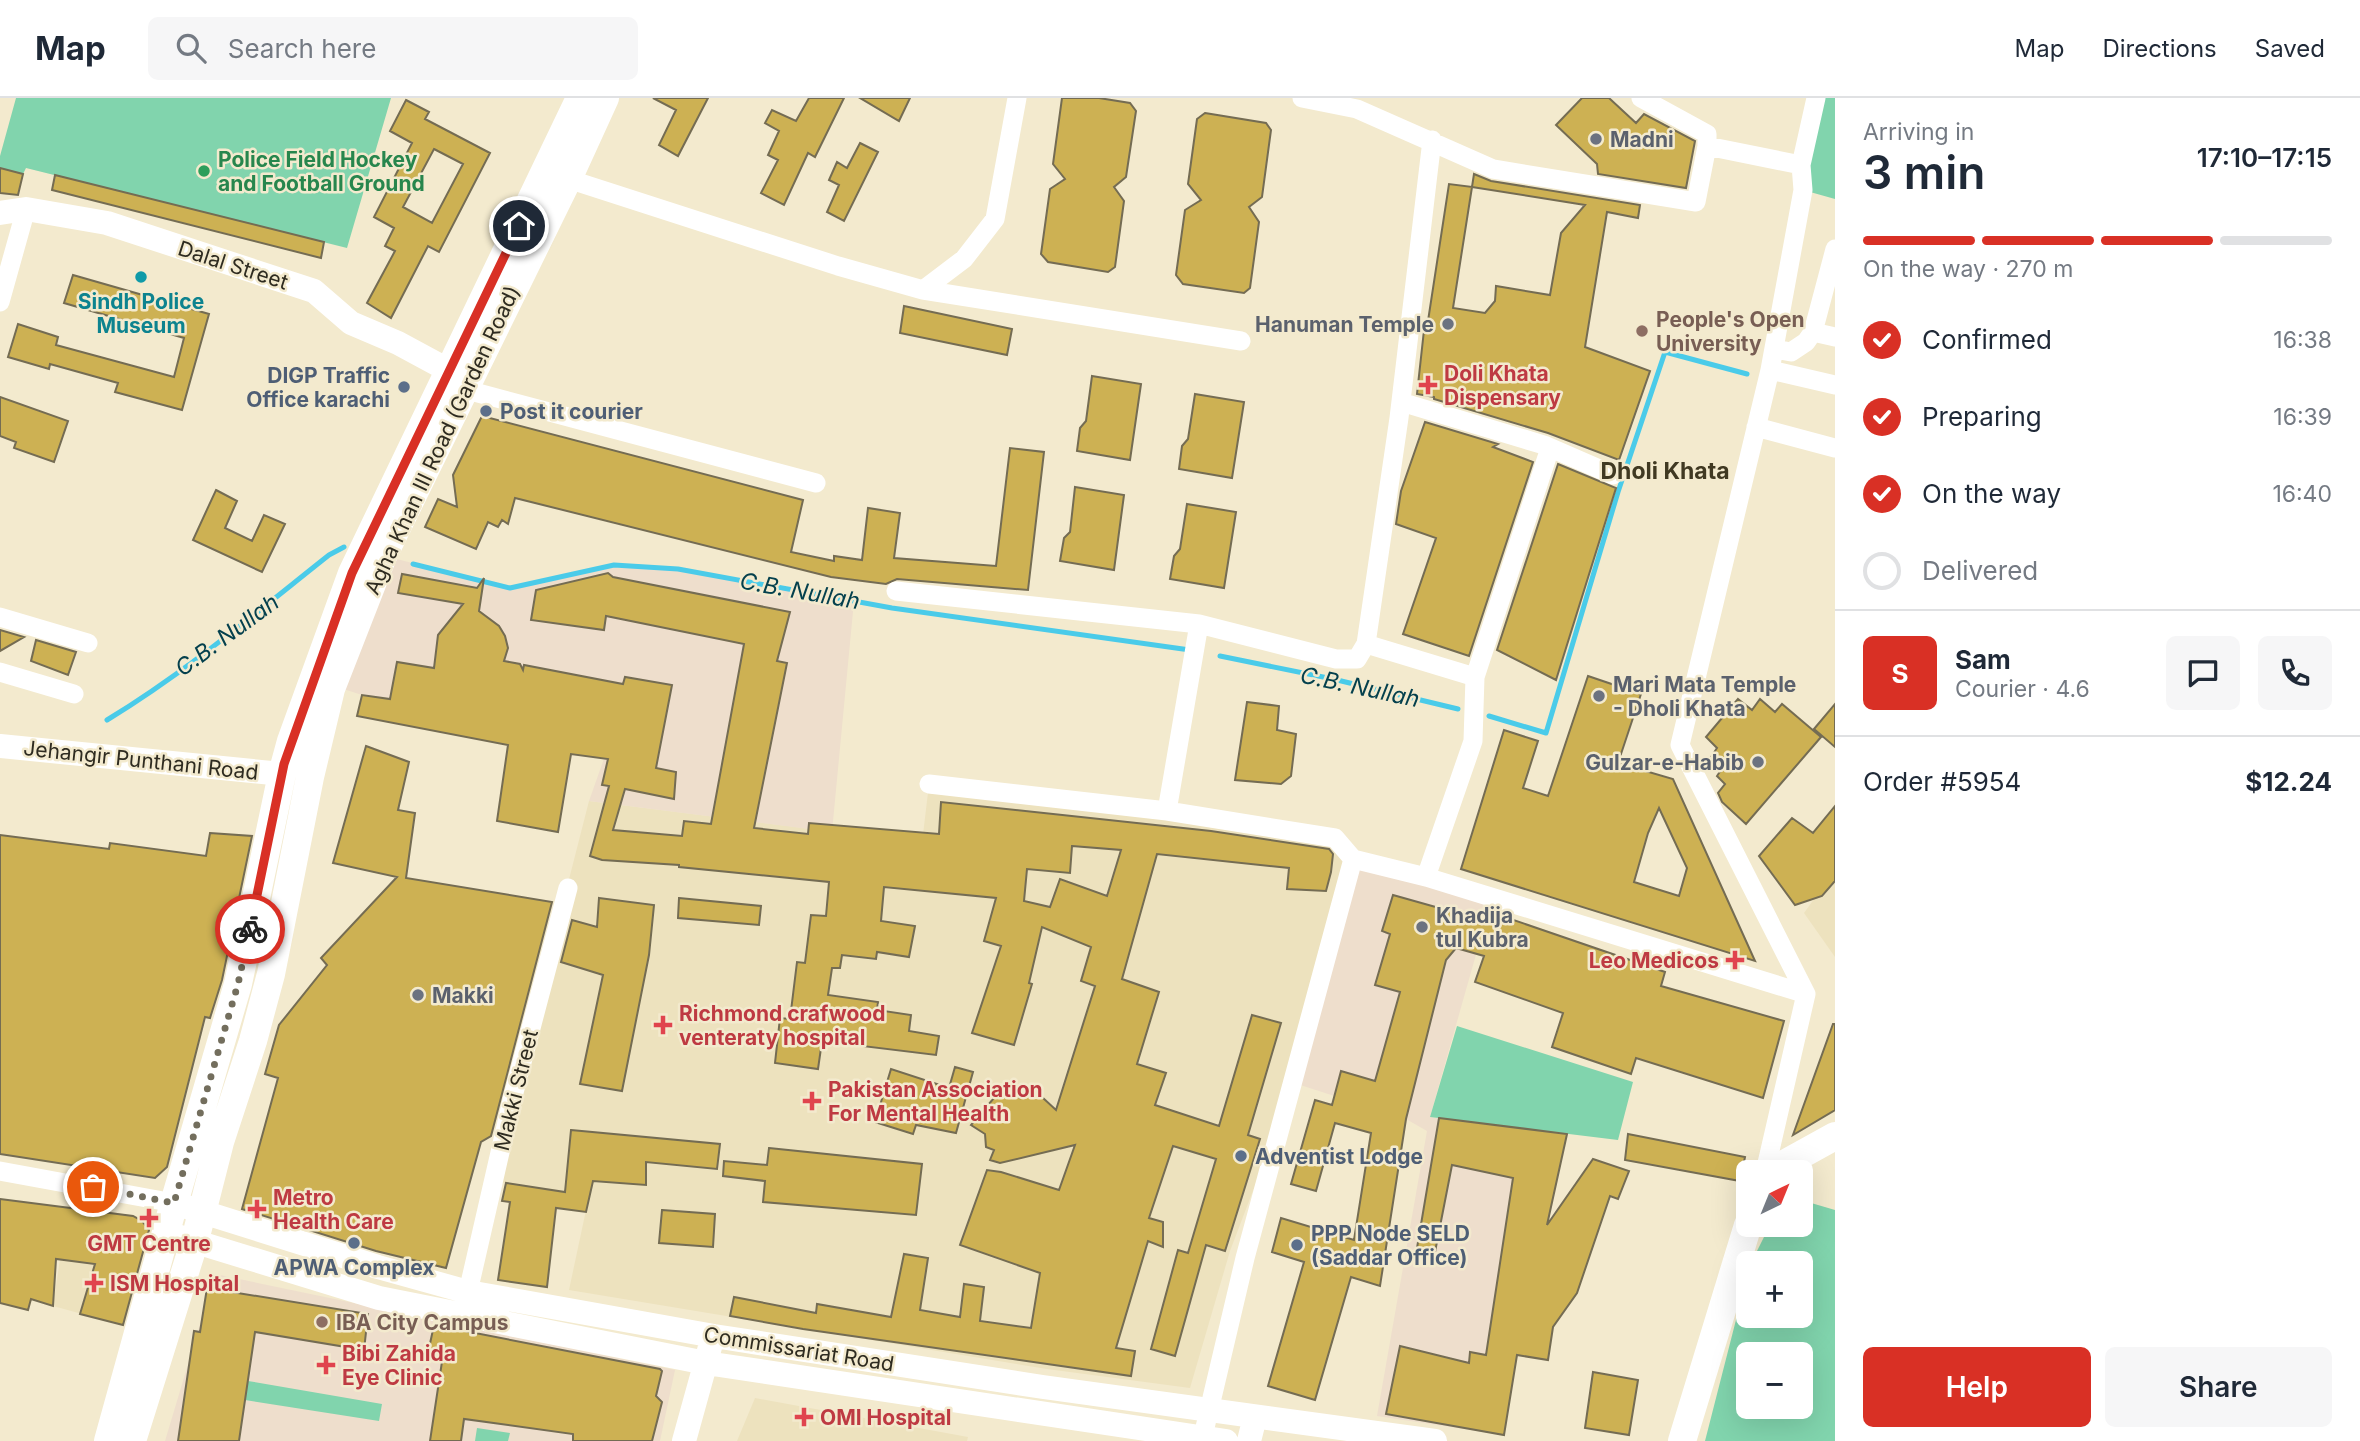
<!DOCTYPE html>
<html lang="en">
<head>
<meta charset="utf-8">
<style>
	body { margin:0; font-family:Inter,sans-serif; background:#f6f6f7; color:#1f2937; height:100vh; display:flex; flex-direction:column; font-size:26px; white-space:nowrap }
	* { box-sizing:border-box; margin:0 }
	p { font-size:23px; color:#747a83 }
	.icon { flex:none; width:38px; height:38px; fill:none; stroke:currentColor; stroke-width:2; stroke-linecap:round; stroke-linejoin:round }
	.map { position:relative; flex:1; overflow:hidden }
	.drawer { display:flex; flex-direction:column; background:#fff; width:525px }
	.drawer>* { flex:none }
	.needle { width:46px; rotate:43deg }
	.tools { position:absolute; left:1736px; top:1062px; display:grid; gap:14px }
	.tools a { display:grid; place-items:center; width:77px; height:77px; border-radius:10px; background:#fff; box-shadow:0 7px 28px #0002; font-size:35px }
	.pin { position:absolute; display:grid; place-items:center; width:60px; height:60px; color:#fff; margin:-30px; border:4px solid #fff; border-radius:50%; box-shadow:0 2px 7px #0007 }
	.courier { position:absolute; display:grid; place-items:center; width:70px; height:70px; margin:-35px; border:5px solid #d93025; border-radius:50%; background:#fff; color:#222; box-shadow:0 2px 9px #0007 }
	.head em { font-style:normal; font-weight:600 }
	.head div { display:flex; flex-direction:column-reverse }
	.head { display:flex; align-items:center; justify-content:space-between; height:119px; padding:0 28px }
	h1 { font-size:46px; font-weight:600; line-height:52px }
	.bar { display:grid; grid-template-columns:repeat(4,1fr); gap:10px 7px; align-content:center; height:84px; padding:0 28px }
	.bar i { height:9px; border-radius:5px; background:#e0e1e3 }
	.bar .on { background:#d93025 }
	.bar p { grid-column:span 4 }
	.line { display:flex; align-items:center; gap:18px; padding:0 28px; border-top:2px solid #e0e1e3 }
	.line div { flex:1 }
	.round { display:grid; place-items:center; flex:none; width:74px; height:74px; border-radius:10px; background:#f6f6f7 }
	ol { padding:0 28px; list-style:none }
	li { display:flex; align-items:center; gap:21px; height:77px }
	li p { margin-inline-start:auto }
	li .icon { padding:7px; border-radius:50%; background:#d93025; color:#fff; stroke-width:4 }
	li:last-child { color:#747a83 }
	li i { width:38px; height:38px; border:4px solid #e0e1e3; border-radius:50% }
	.button { display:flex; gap:14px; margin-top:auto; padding:14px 28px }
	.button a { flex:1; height:80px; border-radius:10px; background:#d93025; color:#fff; font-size:28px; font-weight:600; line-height:80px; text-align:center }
	.button a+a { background:#f6f6f7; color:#1f2937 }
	header { display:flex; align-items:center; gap:42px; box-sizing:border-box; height:98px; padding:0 35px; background:#fff; border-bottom:2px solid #e0e1e3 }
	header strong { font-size:33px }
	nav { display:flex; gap:38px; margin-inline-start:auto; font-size:24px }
	.search { width:490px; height:63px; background:#f6f6f7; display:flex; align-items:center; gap:18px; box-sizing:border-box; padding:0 24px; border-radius:10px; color:#747a83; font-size:26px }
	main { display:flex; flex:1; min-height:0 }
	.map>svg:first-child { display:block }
	.built { fill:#ede2be }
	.education { fill:#eedecc }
	.green { fill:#81d4ad; fill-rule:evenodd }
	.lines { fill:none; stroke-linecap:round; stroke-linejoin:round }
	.stream { stroke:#4acbe9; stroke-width:5 }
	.building { fill:#cdb153; stroke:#746c53; stroke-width:2; fill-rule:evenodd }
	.minor { stroke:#fff; stroke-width:19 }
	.tertiary { stroke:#fff; stroke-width:24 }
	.secondary { stroke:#fff; stroke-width:28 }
	.done { stroke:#736e5d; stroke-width:7; stroke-dasharray:0 12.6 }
	.route { stroke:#d93025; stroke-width:9 }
	.worship-dot { fill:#6b7280; stroke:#f3eace; stroke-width:2.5 }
	.leisure-dot { fill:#2e9e5b; stroke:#f3eace; stroke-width:2.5 }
	.culture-dot { fill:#0f9aa8; stroke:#f3eace; stroke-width:2.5 }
	.education-dot { fill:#8d6e63; stroke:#f3eace; stroke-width:2.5 }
	.health-dot { fill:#e0444e; stroke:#f3eace; stroke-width:2.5 }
	.service-dot { fill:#5c6f8a; stroke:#f3eace; stroke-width:2.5 }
	.labels { text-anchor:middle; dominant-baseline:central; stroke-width:5; stroke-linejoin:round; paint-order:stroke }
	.worship-label { font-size:21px; font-weight:bold; fill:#5b616d; stroke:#f3eace; text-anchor:start }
	.leisure-label { font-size:21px; font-weight:bold; fill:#27864d; stroke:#f3eace; text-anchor:start }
	.street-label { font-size:21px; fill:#2e2b20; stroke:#f3eace }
	.culture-label { font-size:21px; font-weight:bold; fill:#0d838f; stroke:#f3eace }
	.education-label { font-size:21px; font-weight:bold; fill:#785e54; stroke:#f3eace; text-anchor:start }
	.health-label { font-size:21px; font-weight:bold; fill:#be3a42; stroke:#f3eace; text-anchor:start }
	.service-label { font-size:21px; font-weight:bold; fill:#4e5e75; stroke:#f3eace; text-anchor:start }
	.neighbourhood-label { font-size:23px; font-weight:bold; fill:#403922; stroke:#f3eace }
	.water-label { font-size:23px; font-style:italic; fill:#04404d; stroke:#f3eace }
</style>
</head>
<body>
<header>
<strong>Map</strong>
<div class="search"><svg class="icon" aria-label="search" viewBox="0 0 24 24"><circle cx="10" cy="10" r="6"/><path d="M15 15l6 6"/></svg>Search here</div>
<nav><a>Map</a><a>Directions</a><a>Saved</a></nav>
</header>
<main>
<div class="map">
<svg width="1835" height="1343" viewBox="0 0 1835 1343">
	<rect width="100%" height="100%" fill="#f3eace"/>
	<path class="built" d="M929,686L1308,735L1353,761L1294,985L1230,1153L1190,1290L1047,1271L569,1192L589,1098L492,1083L589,703L922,745Z
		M1835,772V859L1804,815Z
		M68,1107L142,1119L153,1133L115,1224L126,1228L53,1208Z
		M755,1300L968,1339L967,1343H737Z"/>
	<path class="education" d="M381,457L510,490L614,467L678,471L854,503L832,734L589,703L612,638L362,597L325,585Z
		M1354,761L1492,800L1430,1019L1567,1036L1551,1109L1542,1108L1504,1337L1377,1318L1427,1033L1406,1021L1294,985Z
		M215,1176L675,1272L660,1343H165Z"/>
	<path class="green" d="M16,0H391L347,150L26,70L23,76L0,70V58Z
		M1822,0H1835V101L1803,92Z
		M1457,928L1633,984L1618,1042L1430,1019Z
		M1801,1102L1835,1112V1343H1705L1748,1175V1218H1801V1166L1751,1165L1770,1127H1801ZM1748,1256H1801V1309H1748Z
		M248,1283L382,1306L379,1323L245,1302Z
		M477,1330L510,1335L508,1343H475Z"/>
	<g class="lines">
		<path class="stream" d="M413,466L510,490L614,467L678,471L892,510L1190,552
			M1220,558L1333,581L1458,611
			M1489,618L1546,635L1618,394L1665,254L1747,276
			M107,622C186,574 257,514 329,457L344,449"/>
	</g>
	<path class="building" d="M653,0H708L678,58L659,47L676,12Z
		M809,0H844L815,59L808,55L784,107L761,95L778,62L768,57L779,33L765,25L772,12L796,23Z
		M860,0H910L899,23Z
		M1062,0H1099L1130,5L1136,13L1126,79L1114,89L1124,103L1115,169L1108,174L1048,164L1041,156L1050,91L1065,81L1053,66Z
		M1582,0H1609L1636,25L1644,16L1695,43L1686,90L1598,76L1597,66L1556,27Z
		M406,2L429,14L425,21L490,55L439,154L428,148L391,220L367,205L395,153L385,148L394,130L374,119L412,45L390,33ZM434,51L463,66L432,125L403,109Z
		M1205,15L1266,25L1271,32L1262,99L1249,109L1259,124L1250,190L1244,195L1183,186L1176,177L1185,112L1201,102L1188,86L1197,21Z
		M860,45L878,54L844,123L827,114L839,87L829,82L837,64L847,70Z
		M0,70L23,76L18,97L0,95Z
		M1474,76L1491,83L1640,107L1638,120L1607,114L1585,249L1650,273L1619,362L1548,335L1434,301V299L1417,296L1425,223H1428L1449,86L1472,89ZM1472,89L1585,107L1561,135L1550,197L1496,188L1495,203L1485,215L1453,210Z
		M55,77L324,144L321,160L52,92Z
		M73,177L209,216L182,312L115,294L118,285L50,266L49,271L8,259L18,226L58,239L56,247L174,279L184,240L64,205Z
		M904,208L1012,231L1007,257L900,235Z
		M1092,278L1141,286L1130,362L1077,353L1080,330L1086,323Z
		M1195,296L1244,304L1232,380L1179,371L1182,348L1188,341Z
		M0,299L68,323L54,364L14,350L16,344L0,338Z
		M482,318L803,402L791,454L834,463V458L862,462L868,410L900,415L894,460L996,468L1010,350L1044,354L1028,492L897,481L886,486L831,479L515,400L508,426L502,422L498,429L488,424L476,451L425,429L438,401L457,409L453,377Z
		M1425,324L1498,346L1493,349L1533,364L1469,558L1403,536L1436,440L1396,426L1401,393Z
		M1558,366L1616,390L1556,582L1497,552Z
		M1075,389L1124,397L1114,472L1060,463L1064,440L1070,434Z
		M216,392L237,403L225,430L252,443L264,417L285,426L262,474L193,442Z
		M1187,406L1236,414L1224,490L1170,481L1174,458L1180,451Z
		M608,475L613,479L790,514L777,563L787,565L754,730L808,736L809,725L939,736L941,704L1211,733L1329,751L1333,756L1331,774L1326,793L1287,791L1289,770L1157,756L1122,881L1159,894L1137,966L1166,975L1155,1007L1219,1028L1252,917L1281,925L1248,1037L1260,1041L1225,1153L1206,1147L1175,1258L1151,1251L1178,1152L1188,1155L1216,1061L1173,1048L1149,1120L1163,1124V1149L1148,1143L1116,1250L1135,1253L1131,1278L803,1231L730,1218L734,1199L816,1215L817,1206L891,1219L904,1156L928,1160L920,1212L960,1219L964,1186L984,1189L980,1223L1031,1230L1040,1175L960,1147L987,1072L1001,1074L1059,1092L1075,1047L1000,1065L990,1062L994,1052L986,1049L985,1036L971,1027L1005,987L1020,1000L1030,988L1056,1012L1095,888L1081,883L1091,849L1042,829L1029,885L1032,886L1014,947L972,935L1001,848L984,843L996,800L884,789L881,823L915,828L909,859L877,854L876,861L842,857L840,870H832L828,897L878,904L877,912L911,917L909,933L939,938L936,957L822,943L818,971L775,965L780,920L790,921L797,864L805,865L811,817L826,818L829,784L679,769V767L602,762L590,758L609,688L602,687L608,661L571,656L558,734L497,723L508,647L357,618L362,597L390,601L397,564L434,570L438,537L463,506L398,495L402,476L477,490L484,480L479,513L499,528L505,538L508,550L504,563L520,566L523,572L524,567L623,586L625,579L672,587L656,670L676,674L674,701L625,691L613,732L682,738L684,723L711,726L744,546L606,518L604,532L531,522L536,492ZM1072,748L1121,752L1107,798L1060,781L1050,809L1024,803L1027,771L1070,775Z
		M0,532L24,539L0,553Z
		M36,542L76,554L68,577L31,563Z
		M1588,578L1641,596L1618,665L1673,681L1755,863L1461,771L1504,632L1538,643L1523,690L1548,698ZM1659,710L1687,770L1679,798L1634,784L1648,735Z
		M1738,601L1752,612L1760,601L1775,614L1782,606L1821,639L1746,726L1722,704L1718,695L1725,686L1717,678L1723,669L1711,659L1717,650L1706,639Z
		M1247,604L1279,608L1277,632L1296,636L1291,678L1281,686L1235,682Z
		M1835,606V649L1814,631Z
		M366,648L409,664L398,712L415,715L406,780L552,804L491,1038L481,1044L446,1170L376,1153L242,1111L278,980L265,976L279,927L327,867L321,860L397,779L333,765Z
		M1835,708V783L1822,798L1795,807L1759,758L1792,720L1813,735Z
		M210,735L252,738L222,882L210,920L205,919L167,1069L155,1080L0,1056V737L109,751L110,745L206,758Z
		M1393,797L1496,826L1499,817L1665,874L1661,888L1784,923L1763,1000L1636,960L1631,976L1552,949L1563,915L1475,884L1484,858L1456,850L1446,862L1406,1021L1380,1188L1351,1179L1315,1302L1268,1288L1304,1164L1272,1154L1281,1120L1354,1142L1371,1035L1335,1025L1316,1093L1291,1086L1315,1002L1332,1007L1341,973L1375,983L1400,894L1375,887L1390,836L1382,833Z
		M599,800L654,807L649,857L622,993L580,986L603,877L561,864L572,822L597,829Z
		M679,800L761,808L759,827L678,820Z
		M1833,926H1835V1012L1793,1037Z
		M955,969L973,974L956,1035L916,1027L913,1036L875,1024L891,971L949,990Z
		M1439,1020L1567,1036L1547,1127L1593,1061L1629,1073L1618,1101L1610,1098L1577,1195L1553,1229L1548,1262L1517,1257L1504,1337L1386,1316L1400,1248L1469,1265L1470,1254L1486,1257L1513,1080L1452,1067L1435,1154L1417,1150Z
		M571,1032L720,1046L717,1071L646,1064V1087L593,1083L586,1114L556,1110L547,1189L498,1182L510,1104L502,1103L506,1085L565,1094Z
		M1628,1036L1745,1059L1740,1083L1625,1062Z
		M769,1050L922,1066L916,1117L763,1104L765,1083L723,1078L724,1063L767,1067Z
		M0,1101L133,1118L142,1123L149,1132L123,1227L80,1216L95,1166L56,1161L53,1208L31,1201L28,1212L0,1205Z
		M662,1112L715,1116L713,1149L659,1145Z
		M207,1190L368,1216L364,1252L255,1234L239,1343H178L194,1233L200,1234Z
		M434,1227L660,1271L662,1273L656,1298L662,1304L652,1343H573V1336L464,1321L461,1343H430L443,1257L428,1255Z
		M1593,1274L1638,1282L1629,1337L1585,1330Z"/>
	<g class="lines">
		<path class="minor" d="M1302,0L1357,11L1493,71L1696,104L1707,48L1801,67
			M1641,0L1707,36V48
			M1432,42L1399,320L1366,546L1475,579
			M568,81L838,168L923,192L964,161L995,121L1017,0
			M923,192L1241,243
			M0,204L26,111
			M1813,234L1835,151
			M1774,251L1791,254L1806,244L1813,234L1835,239
			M1770,272L1835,287
			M463,291L816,385
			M1401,304L1544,347L1613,377
			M1756,329L1835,350
			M896,493L1199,526L1336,561H1357L1366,546
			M0,519L88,545
			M0,574L74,596
			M929,686L1167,713L1335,740L1353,761L1426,779L1806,896
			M1167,713L1199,526
			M1426,779L1473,643L1475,579L1550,350
			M0,1073L174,1105
			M1765,1074L1806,896L1680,647L1770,272L1803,92L1801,67L1816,0
			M468,1194L512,1002L568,790
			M1203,1338L1245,1160L1353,761"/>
		<path class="tertiary" d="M0,115L26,111L107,125L314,193L351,225L398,245L448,272
			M0,648L282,676
			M174,1105L378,1169L468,1194L714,1238L1043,1289L1435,1343
			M167,1135L379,1200L706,1265L1226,1343
			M684,1343L710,1249
			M1249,1343L1255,1319"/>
		<path class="secondary" d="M1770,1074L1835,1038
			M108,1343L174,1105L238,886L282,676L291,643L352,475L580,0
			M132,1343L195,1142L220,1044L253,943L271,876L310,679L331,591L383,458L568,81L605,0
			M1682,1343L1748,1127"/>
	</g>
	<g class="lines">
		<path class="done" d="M93,1089L174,1105L238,886L250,831"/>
		<path class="route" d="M250,831L284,666L352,475L519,128"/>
	</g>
	<g class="worship-dot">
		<circle cx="1596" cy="41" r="7"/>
		<circle cx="1448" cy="226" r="7"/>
		<circle cx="1599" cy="598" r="7"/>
		<circle cx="1758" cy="664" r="7"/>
		<circle cx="1422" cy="829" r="7"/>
		<circle cx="418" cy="897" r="7"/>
	</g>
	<circle class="leisure-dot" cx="204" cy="73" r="7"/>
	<circle class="culture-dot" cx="141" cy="179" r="7"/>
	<g class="education-dot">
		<circle cx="1642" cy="233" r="7"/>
		<circle cx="322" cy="1224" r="7"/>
	</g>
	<g class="health-dot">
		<path d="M1424.5 276.5h7v7h7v7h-7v7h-7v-7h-7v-7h7z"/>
		<path d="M1731.5 851.5h7v7h7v7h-7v7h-7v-7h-7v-7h7z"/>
		<path d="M659.5 916.5h7v7h7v7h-7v7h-7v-7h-7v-7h7z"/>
		<path d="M808.5 992.5h7v7h7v7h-7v7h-7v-7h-7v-7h7z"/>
		<path d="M253.5 1100.5h7v7h7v7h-7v7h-7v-7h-7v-7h7z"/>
		<path d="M145.5 1109.5h7v7h7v7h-7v7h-7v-7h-7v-7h7z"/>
		<path d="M90.5 1174.5h7v7h7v7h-7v7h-7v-7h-7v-7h7z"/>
		<path d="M322.5 1256.5h7v7h7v7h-7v7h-7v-7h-7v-7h7z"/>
		<path d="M800.5 1308.5h7v7h7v7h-7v7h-7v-7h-7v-7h7z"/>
	</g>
	<g class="service-dot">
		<circle cx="404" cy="289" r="7"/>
		<circle cx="486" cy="313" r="7"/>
		<circle cx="1241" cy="1058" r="7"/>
		<circle cx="354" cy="1145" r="7"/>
		<circle cx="1297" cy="1147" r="7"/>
	</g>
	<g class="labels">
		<g class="worship-label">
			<text x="1610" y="41">Madni</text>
			<text x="1434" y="226" text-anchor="end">Hanuman Temple</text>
			<text x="1613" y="586">Mari Mata Temple<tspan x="1613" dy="24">- Dholi Khata</tspan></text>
			<text x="1744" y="664" text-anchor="end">Gulzar-e-Habib</text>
			<text x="1436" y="817">Khadija<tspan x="1436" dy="24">tul Kubra</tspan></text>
			<text x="432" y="897">Makki</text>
		</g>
		<g class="leisure-label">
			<text x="218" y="61">Police Field Hockey<tspan x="218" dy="24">and Football Ground</tspan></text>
		</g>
		<g class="street-label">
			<text transform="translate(233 167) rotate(18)">Dalal Street</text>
			<text transform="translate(442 342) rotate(-65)">Agha Khan III Road (Garden Road)</text>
			<text transform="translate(141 662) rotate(6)">Jehangir Punthani Road</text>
			<text transform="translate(516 992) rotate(-76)">Makki Street</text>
			<text transform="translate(799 1251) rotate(9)">Commissariat Road</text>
		</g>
		<g class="culture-label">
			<text x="141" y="203">Sindh Police<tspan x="141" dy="24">Museum</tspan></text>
		</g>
		<g class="education-label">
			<text x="1656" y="221">People's Open<tspan x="1656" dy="24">University</tspan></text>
			<text x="336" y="1224">IBA City Campus</text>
		</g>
		<g class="health-label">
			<text x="1444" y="275">Doli Khata<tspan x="1444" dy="24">Dispensary</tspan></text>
			<text x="1719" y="862" text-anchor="end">Leo Medicos</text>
			<text x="679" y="915">Richmond crafwood<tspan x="679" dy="24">venteraty hospital</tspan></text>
			<text x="828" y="991">Pakistan Association<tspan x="828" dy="24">For Mental Health</tspan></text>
			<text x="273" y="1099">Metro<tspan x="273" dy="24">Health Care</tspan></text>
			<text x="149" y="1145" text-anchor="middle">GMT Centre</text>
			<text x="110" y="1185">ISM Hospital</text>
			<text x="342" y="1255">Bibi Zahida<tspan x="342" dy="24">Eye Clinic</tspan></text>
			<text x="820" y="1319">OMI Hospital</text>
		</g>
		<g class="service-label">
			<text x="390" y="277" text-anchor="end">DIGP Traffic<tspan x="390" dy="24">Office karachi</tspan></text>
			<text x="500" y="313">Post it courier</text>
			<text x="1255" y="1058">Adventist Lodge</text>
			<text x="1311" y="1135">PPP Node SELD<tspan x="1311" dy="24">(Saddar Office)</tspan></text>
			<text x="354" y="1169" text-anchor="middle">APWA Complex</text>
		</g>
		<g class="neighbourhood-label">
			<text x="1665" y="373">Dholi Khata</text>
		</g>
		<g class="water-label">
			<text transform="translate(800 493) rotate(10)">C.B. Nullah</text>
			<text transform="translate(227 537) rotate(-36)">C.B. Nullah</text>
			<text transform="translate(1360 589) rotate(12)">C.B. Nullah</text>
		</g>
	</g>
</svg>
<div class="tools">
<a><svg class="needle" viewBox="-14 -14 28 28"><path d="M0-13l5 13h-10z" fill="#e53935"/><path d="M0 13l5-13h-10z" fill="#747a83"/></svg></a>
<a>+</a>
<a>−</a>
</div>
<div class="pin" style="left:93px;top:1089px;background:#ea580c"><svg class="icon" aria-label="bag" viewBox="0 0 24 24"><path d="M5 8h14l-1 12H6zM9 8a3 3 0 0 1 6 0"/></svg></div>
<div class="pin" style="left:519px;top:128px;background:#1f2937"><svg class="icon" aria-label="home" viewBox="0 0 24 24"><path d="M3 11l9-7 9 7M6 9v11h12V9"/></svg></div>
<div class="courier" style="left:250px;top:831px"><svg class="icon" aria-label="bike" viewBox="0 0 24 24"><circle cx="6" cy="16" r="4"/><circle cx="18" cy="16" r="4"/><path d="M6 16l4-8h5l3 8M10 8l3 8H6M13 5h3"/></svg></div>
</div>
<section class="drawer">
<div class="head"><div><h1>3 min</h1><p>Arriving in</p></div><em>17:10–17:15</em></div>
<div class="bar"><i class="on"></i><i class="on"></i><i class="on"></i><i></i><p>On the way · 270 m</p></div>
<ol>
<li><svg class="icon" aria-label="check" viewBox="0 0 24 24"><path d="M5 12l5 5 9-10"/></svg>Confirmed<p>16:38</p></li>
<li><svg class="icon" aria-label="check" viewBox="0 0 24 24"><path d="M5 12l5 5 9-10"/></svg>Preparing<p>16:39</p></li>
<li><svg class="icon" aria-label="check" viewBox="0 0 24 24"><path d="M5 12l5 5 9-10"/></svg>On the way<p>16:40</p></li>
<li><i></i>Delivered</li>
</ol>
<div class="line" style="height:126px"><b class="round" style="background:#d93025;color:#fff">S</b><div><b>Sam</b><p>Courier · 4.6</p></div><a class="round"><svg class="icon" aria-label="chat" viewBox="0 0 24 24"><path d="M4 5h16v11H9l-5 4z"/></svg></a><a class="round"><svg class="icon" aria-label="phone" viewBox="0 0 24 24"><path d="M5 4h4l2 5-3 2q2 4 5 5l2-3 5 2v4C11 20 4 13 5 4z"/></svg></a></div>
<div class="line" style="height:91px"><div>Order #5954</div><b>$12.24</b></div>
<div class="button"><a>Help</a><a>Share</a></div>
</section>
</main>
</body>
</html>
